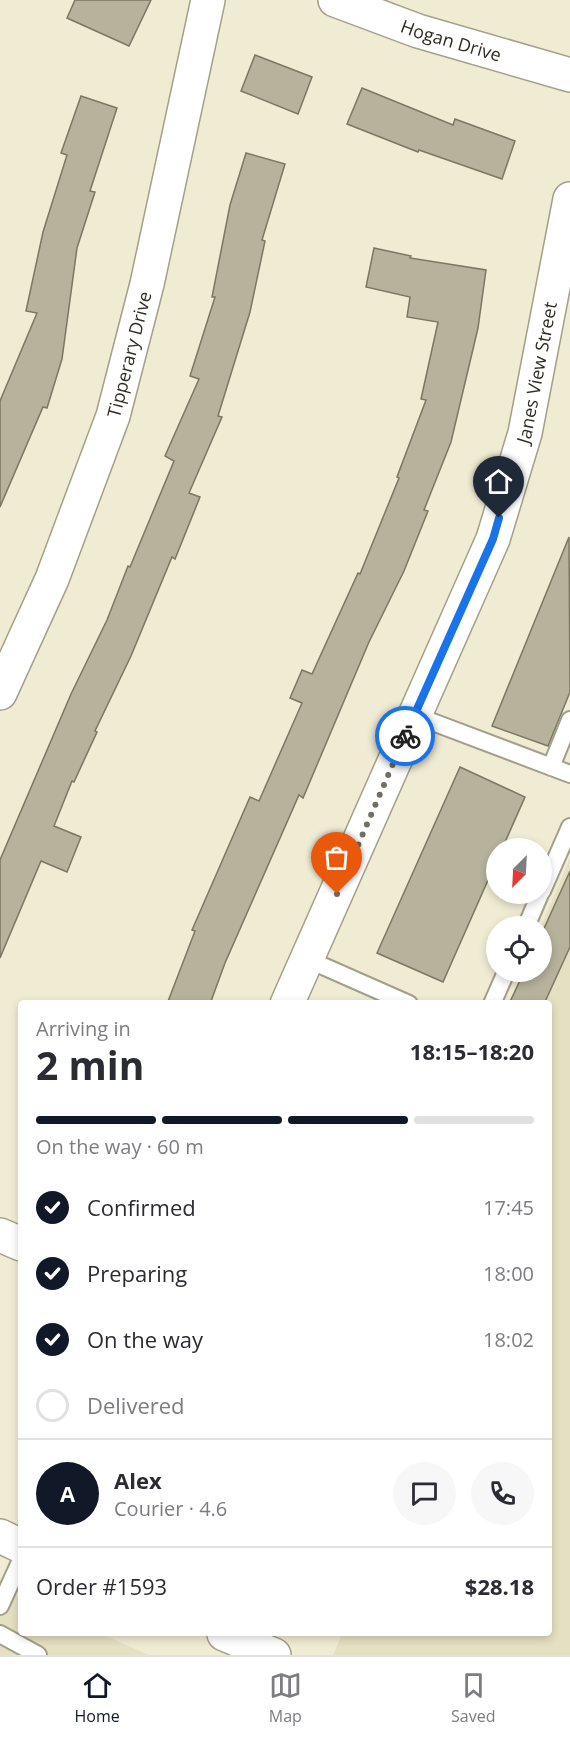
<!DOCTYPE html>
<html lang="en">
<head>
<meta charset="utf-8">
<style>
	body { margin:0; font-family:"Open Sans",sans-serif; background:#f7f7f7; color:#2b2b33; height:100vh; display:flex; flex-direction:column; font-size:22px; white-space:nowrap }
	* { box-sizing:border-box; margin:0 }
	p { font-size:20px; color:#7c7c81 }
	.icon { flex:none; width:33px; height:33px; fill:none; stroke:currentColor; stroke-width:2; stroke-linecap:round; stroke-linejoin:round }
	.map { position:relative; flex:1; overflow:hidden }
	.drawer { position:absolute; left:18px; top:1000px; width:534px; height:636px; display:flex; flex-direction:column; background:#fff; border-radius:6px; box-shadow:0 3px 9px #0003 }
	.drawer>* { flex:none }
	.needle { width:39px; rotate:204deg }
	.buttons { position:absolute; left:486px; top:838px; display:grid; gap:12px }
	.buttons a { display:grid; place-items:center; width:66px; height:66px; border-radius:50%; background:#fff; box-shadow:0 3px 9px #0003; font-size:30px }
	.pin { position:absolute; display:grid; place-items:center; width:51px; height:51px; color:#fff; margin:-62px -26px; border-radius:50% 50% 50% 0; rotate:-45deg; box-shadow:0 0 6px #0007 }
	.pin .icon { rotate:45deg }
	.courier { position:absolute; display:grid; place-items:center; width:60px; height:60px; margin:-30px; border:4px solid #1a73e8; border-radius:50%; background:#fff; color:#222; box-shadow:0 2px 8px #0007 }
	.head em { font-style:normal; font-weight:700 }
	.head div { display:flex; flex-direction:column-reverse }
	.head { display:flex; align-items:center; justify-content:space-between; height:102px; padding:0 18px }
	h1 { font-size:39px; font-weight:700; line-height:45px }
	.bar { display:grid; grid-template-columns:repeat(4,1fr); gap:9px 6px; align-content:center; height:72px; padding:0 18px }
	.bar i { height:8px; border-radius:4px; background:#e1e1e2 }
	.bar .current { background:#111827 }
	.bar p { grid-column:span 4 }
	.line { display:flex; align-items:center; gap:15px; padding:0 18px; border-top:2px solid #e1e1e2 }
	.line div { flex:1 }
	.round { display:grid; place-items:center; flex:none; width:63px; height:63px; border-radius:32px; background:#f7f7f7 }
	ol { padding:0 18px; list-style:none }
	li { display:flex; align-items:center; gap:18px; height:66px }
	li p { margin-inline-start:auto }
	li .icon { padding:6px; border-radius:50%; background:#111827; color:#fff; stroke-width:4 }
	li:last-child { color:#7c7c81 }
	li i { width:33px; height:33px; border:3px solid #e1e1e2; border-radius:50% }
	.tabs { display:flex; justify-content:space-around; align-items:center; height:84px; border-top:2px solid #e1e1e2; background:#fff; font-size:16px; color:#7c7c81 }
	.tabs a { display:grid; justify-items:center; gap:3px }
	.tabs .current { color:#111827 }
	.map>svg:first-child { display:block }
	.built { fill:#e6e0c2 }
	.building { fill:#b6b29b; stroke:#7b7762; stroke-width:1.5 }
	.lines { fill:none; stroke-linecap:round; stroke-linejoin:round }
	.service-casing { stroke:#a39f89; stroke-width:20 }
	.minor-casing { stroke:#a39f89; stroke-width:36 }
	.tertiary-casing { stroke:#a39f89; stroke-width:36 }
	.service { stroke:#fff; stroke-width:16 }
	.minor { stroke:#fff; stroke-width:33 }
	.tertiary { stroke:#fff; stroke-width:33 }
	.done { stroke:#726f61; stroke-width:6; stroke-dasharray:0 10.8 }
	.route { stroke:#1a73e8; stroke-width:8 }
	.labels { text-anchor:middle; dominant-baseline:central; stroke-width:5; stroke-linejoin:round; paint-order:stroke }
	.street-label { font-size:18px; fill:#2e2c23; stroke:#f0ecd4 }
</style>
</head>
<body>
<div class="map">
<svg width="570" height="1655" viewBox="0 0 570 1655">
	<rect width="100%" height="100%" fill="#f0ecd4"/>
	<path class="built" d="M570,858V1655H333L342,1634H549V1004L509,1003L522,972H542L541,927Z
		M0,1588L21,1597V1634H101L149,1655H0Z"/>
	<path class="building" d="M75,0H151L129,46L67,18Z
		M255,55L312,77L298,114L241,91Z
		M362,88L453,125L455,119L515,141L502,179L419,150L418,152L347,124Z
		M81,96L117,108L90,191L95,192L77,248L62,359L47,408L43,407L0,507V401L37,313L26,311L43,232L67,155L61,153Z
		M246,153L285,164L262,240L265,241L250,312L218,416L222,417L189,493L200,497L175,559L172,557L131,656L95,731L97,732L74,782L72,781L54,826L81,837L67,872L41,861L0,958V860L71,694L107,620L128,566L130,567L174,461L165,456L199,379L190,376L215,297H212L230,205Z
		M374,248L411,256L410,258L486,270L478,328L451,442L424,510L428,511L404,571L369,642L303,798L299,795L225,963L210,1004H167L195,931L192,930L250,797L259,801L302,703L290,698L302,670L312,674L358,573L360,574L399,478L397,477L426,400L421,399L438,322L407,317L410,297L366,287Z
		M569,537L570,692L548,746L492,726Z
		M460,767L525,797L502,849H496V862L443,982L377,953Z
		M570,871V947L544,1004H509L524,972H542V933Z"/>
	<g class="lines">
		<defs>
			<path id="service" d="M414,715L570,774
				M551,767L570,720
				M542,891L570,827
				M526,927L540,894
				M307,959L409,1004
				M492,1004L506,972
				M0,1606L21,1560
				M0,1634L38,1655"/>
			<g id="minor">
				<path id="s1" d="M335,0L418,31L570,75"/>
				<path id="s2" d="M0,693L52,579L113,416L147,284L208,0"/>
				<path id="s3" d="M287,1004L493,539L525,433L570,199"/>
				<path d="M0,1235L21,1244"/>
			</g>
			<path id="tertiary" d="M0,1536L21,1546
				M224,1634L274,1655"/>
		</defs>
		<use href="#service" class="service-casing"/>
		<use href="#minor" class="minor-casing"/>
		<use href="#tertiary" class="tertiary-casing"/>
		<use href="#service" class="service"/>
		<use href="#minor" class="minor"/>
		<use href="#tertiary" class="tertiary"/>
	</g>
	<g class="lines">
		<path class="done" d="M337,894L405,736"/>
		<path class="route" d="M405,736L493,539L499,518"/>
	</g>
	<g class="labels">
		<g class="street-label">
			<text stroke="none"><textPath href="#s1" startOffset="123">Hogan Drive</textPath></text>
			<text stroke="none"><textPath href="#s2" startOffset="363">Tipperary Drive</textPath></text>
			<text stroke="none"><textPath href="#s3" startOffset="681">Janes View Street</textPath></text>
		</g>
	</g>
</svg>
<div class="buttons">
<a><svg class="needle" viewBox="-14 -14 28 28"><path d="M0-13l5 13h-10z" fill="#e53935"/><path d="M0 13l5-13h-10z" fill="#7c7c81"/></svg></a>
<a><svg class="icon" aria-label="locate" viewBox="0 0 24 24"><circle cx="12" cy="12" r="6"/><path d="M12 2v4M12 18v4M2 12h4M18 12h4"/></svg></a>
</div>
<div class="pin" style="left:337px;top:894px;background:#ea580c"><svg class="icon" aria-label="bag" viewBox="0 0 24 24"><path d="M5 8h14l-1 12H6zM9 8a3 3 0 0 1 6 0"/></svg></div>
<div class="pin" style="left:499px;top:518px;background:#1f2937"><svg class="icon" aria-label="home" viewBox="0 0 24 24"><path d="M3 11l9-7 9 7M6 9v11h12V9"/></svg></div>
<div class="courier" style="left:405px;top:736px"><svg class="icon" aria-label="bike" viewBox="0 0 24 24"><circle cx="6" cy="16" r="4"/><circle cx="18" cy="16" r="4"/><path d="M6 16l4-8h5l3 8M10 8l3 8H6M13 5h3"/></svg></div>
<section class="drawer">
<div class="head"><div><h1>2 min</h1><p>Arriving in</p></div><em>18:15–18:20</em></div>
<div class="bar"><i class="current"></i><i class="current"></i><i class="current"></i><i></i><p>On the way · 60 m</p></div>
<ol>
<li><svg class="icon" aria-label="check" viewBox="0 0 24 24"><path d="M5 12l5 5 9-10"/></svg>Confirmed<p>17:45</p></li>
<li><svg class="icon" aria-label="check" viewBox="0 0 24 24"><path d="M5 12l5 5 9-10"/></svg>Preparing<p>18:00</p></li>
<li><svg class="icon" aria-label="check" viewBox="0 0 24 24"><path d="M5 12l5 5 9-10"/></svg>On the way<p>18:02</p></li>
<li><i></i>Delivered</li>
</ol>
<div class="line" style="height:108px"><b class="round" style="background:#111827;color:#fff">A</b><div><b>Alex</b><p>Courier · 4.6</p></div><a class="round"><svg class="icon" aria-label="chat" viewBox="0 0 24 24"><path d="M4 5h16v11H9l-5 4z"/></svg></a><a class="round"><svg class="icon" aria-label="phone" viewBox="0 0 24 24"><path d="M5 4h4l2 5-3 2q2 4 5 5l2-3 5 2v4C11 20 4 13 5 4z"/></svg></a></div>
<div class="line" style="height:78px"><div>Order #1593</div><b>$28.18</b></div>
</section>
</div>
<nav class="tabs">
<a class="current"><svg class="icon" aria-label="home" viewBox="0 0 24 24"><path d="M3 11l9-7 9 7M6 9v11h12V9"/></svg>Home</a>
<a><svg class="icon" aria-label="map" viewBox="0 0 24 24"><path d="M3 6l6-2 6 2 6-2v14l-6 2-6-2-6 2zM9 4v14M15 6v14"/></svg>Map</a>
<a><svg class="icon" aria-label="saved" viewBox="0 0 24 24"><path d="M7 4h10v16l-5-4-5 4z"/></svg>Saved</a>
</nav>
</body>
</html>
